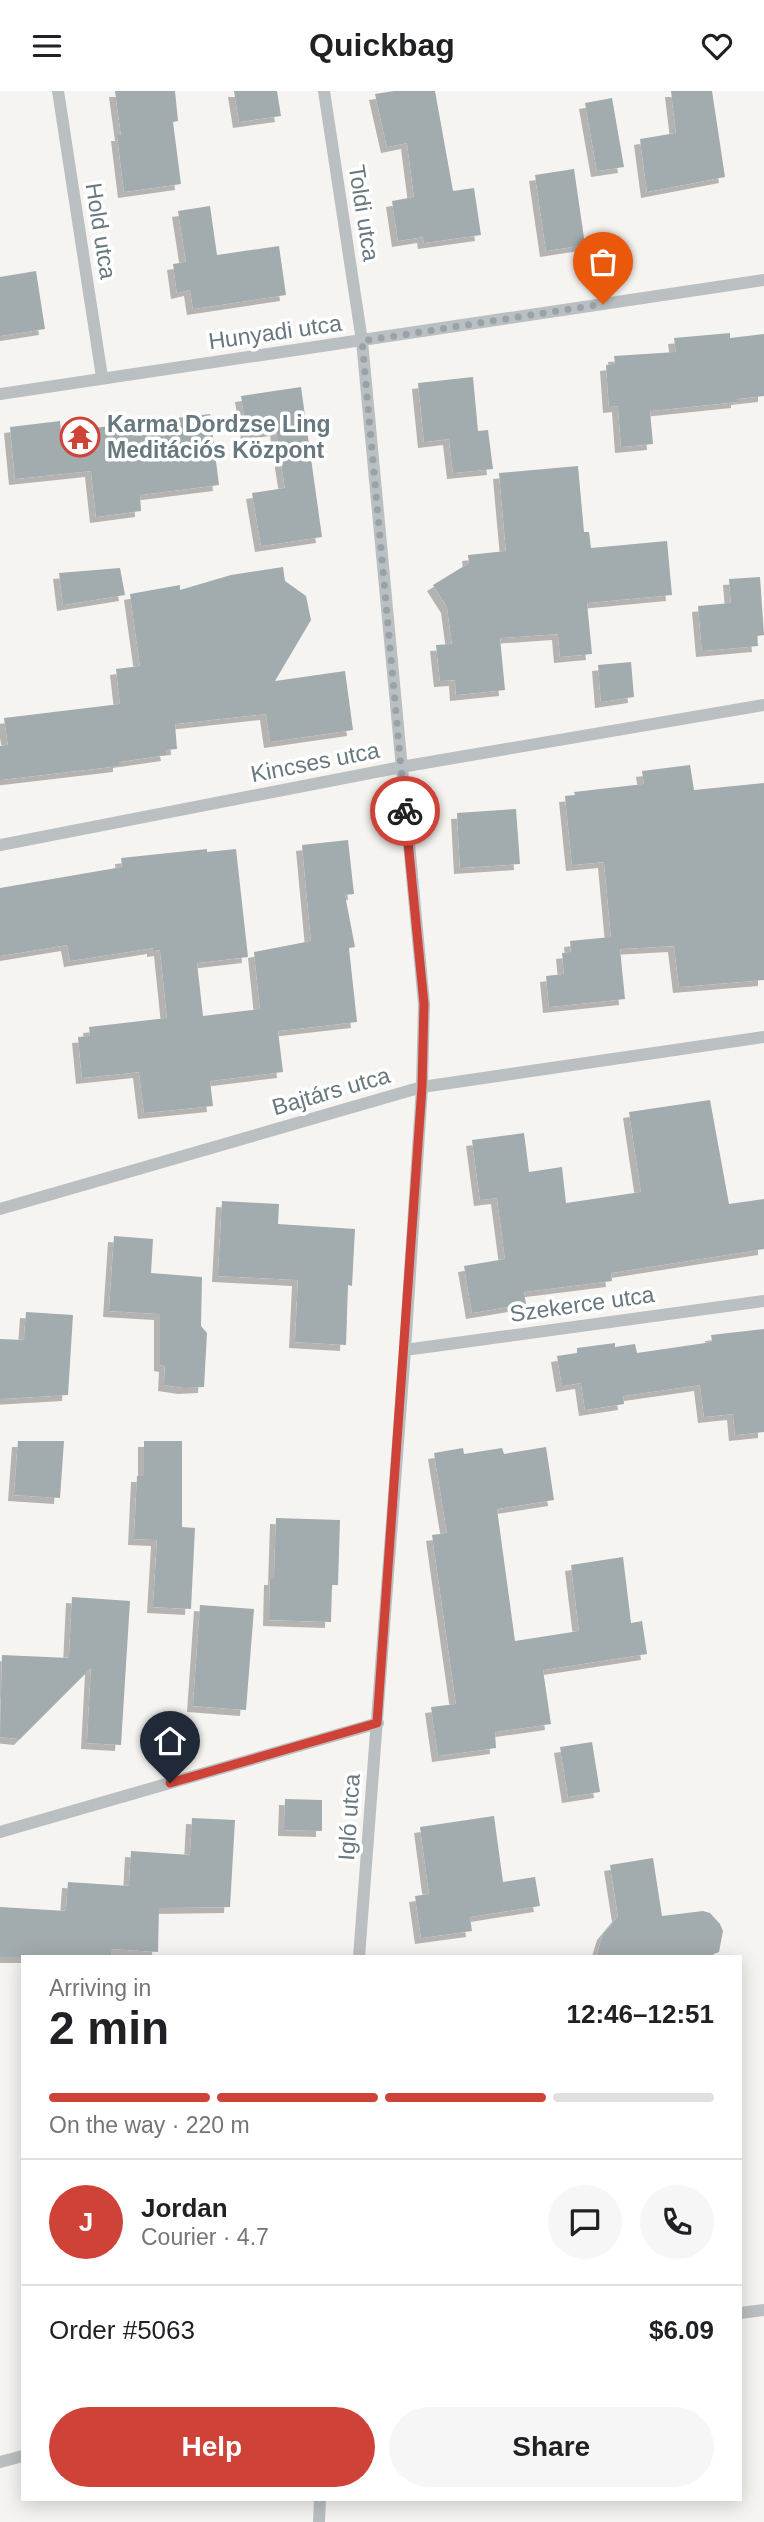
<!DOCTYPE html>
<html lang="en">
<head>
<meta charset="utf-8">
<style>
	body { margin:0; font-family:Helvetica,sans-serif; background:#f6f6f6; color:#202124; height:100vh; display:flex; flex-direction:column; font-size:26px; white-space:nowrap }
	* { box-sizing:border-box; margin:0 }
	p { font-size:23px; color:#757577 }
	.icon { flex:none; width:38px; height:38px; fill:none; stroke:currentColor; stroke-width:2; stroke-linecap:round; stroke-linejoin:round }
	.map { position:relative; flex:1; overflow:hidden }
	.drawer { position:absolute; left:21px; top:1864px; width:721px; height:546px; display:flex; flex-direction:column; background:#fff; border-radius:0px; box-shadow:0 4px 18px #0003 }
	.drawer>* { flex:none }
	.pin { position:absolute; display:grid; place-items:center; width:60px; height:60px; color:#fff; margin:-72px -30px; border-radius:50% 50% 50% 0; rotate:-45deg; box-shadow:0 0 7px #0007 }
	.pin .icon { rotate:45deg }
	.courier { position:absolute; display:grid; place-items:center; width:70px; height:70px; margin:-35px; border:5px solid #cf4237; border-radius:50%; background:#fff; color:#222; box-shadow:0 2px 9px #0007 }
	.overview em { font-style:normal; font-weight:700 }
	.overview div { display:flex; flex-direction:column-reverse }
	.overview { display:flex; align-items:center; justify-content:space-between; height:119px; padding:0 28px }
	h1 { font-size:46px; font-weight:700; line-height:52px }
	.bar { display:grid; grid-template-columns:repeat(4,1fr); gap:10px 7px; align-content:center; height:84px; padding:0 28px }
	.bar i { height:9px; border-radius:5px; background:#e0e0e0 }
	.bar .current { background:#cf4237 }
	.bar p { grid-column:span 4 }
	.line { display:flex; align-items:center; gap:18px; padding:0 28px; border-top:2px solid #e0e0e0 }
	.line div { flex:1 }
	.round { display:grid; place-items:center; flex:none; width:74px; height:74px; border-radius:37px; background:#f6f6f6 }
	.cta { display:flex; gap:14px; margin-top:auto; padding:14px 28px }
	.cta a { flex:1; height:80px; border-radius:42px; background:#cf4237; color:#fff; font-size:28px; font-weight:700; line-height:80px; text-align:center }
	.cta a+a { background:#f6f6f6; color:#202124 }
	header { display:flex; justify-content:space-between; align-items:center; height:91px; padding:0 28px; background:#fff; font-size:32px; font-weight:700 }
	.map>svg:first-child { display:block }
	.building { fill:#a2abae; filter:url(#shadow) }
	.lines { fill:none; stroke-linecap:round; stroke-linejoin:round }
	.minor { stroke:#babfc1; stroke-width:12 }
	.done { stroke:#99a3a7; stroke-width:7; stroke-dasharray:0 12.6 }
	.route { stroke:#cf4237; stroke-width:9 }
	.labels { text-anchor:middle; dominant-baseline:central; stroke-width:7; stroke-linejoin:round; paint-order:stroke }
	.street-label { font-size:23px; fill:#67787f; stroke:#fff }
	.poi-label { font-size:23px; font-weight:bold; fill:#67787f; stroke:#fff; text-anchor:start }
</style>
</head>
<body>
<header><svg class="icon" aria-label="menu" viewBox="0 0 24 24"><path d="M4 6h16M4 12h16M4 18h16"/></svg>Quickbag<svg class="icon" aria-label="heart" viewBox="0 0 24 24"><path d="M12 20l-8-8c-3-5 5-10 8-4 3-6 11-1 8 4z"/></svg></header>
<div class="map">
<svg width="764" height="2431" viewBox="0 0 764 2431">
	<defs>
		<filter id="shadow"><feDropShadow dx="-6" dy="6" stdDeviation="0" flood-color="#0004"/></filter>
	</defs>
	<rect width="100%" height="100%" fill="#f5f4f1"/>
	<path class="building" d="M115,0H175L178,30L173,31L181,93L124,101L117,44H121Z
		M234,0H277L281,25L239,31Z
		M394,0H435L453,100L474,97L481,144L424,152L423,146L398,150L392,110L414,106L407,52L387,56L375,3Z
		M671,0H712L725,86L647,101L640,48L676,42Z
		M612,7L624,76L597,80L585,12Z
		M574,78L585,154L546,160L535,84Z
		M210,115L217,164L279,155L286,204L193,218L190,199L177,202L173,173L186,171L178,120Z
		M36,180L45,238L0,245V186Z
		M730,242V247L764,243V305L737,308V311L650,320L653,353L621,356L618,315L609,316L606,274L615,273L614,265L676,261L674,247Z
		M473,286L478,340L488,339L493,378L453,382L449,348L424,351L418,292Z
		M301,296L322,446L261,455L252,402L285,397L276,339L247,343L241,305Z
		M210,323L219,394L140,404L141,420L96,426L91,380L15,388L10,336L60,330L61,341Z
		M578,375L584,441H589L591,457L667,450L672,504L587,512L592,563L560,566L558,543L500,547L505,599L456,604L455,589L440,590L436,554L452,553L447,516L433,494L469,472L468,464L506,460L499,382Z
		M283,476L285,490L306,505L311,529L275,590L345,580L353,639L270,651L266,623L175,633L177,658L166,659L167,664L119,671V675L0,689V655L8,654L4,627L120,613L116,578L140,575L130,503L180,494V499L231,484Z
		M120,477L125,504L63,514L59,482Z
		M760,486L764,544L757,545L758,555L702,560L698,515L731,512L729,488Z
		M631,571L634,606L601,611L598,574Z
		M690,674L694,699L764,692V889L679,896L674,855L620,858L625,908L549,916L546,885L564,883L562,862L571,861L570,850L611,846L604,771L572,774L565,705L575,704L574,701L644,693L642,680Z
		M516,718L520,773L460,777L457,722Z
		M348,749L354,803L345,804L355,856L349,857L357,931L278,940L283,981L210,990L213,1015L144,1022L139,981L82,987L78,946L90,945L89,936L167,927L160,859L153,860V857L70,870L67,854L0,865V797L122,776L121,767L207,758V761L236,758L248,866L197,872L203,925L260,918L254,861L311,850L302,754Z
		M710,1009L729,1113L764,1108V1158L611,1182L612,1190L524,1201L526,1213L472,1222L464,1175L505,1168L497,1107L480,1109L472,1049L524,1042L529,1081L562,1076L566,1112L641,1101L629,1021Z
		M222,1110L279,1113L278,1133L355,1138L352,1195L348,1194L346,1254L295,1251L298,1189L218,1185Z
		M114,1145L153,1148L151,1182L202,1186L201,1235L207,1242L204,1296L184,1297L164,1294L165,1275L160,1274V1223L109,1220Z
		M26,1221L73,1224L68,1304L0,1308V1248L24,1249Z
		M764,1238V1341L735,1344L733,1323L704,1326L700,1294L623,1305L624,1313L585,1319L581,1292L562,1295L557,1265L577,1262V1257L615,1252V1256L635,1253L637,1262L712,1251L711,1244Z
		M18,1350H64L60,1407L14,1404Z
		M144,1350H182V1436L195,1437L191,1518L153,1516L157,1449L134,1448L137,1385H144Z
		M546,1356L554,1409L497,1418L515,1550L579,1540L571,1474L623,1466L631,1532L642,1530L647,1563L543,1579L551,1633L495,1641L496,1657L438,1665L431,1616L456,1613L432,1444L447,1442L434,1362L463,1357L464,1363L502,1357L504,1363Z
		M276,1427L340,1429L338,1494H332L331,1531L269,1529L270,1488H274Z
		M72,1506L130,1510L121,1654L87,1652L91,1577L20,1648L0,1646L2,1564L69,1567Z
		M200,1514L254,1518L246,1619L193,1615Z
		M592,1651L600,1701L568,1706L560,1656Z
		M285,1708L322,1709V1740L284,1739Z
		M494,1725L503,1791L535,1786L540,1815L470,1826L472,1840L421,1847L415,1805L429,1803L420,1736Z
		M192,1727L235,1729L230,1816L159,1817L158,1861L112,1858L111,1866H0V1816L66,1820L68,1791L129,1795L131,1760L190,1764Z
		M653,1767L662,1825L703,1820L710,1822L720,1833L723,1840L719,1861L707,1866H596L603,1843L618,1825L610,1774Z"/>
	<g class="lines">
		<path class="minor" d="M58,0L102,286
			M324,0L362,250L424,913L422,996L405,1259L359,1866
			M0,303L764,189
			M0,754L401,676L764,614
			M0,1118L422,996L764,946
			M405,1259L764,1210
			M0,1741L378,1632
			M740,2222L764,2219
			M0,2371L23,2365
			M319,2431L320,2408"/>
	</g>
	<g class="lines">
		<path class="done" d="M405,720L362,250L603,213"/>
		<path class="route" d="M170,1692L377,1632L422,996L424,913L405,720"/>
	</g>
	<defs>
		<symbol id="temple-ring" viewBox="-11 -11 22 22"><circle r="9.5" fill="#fff" stroke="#cf4237" stroke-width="1.5"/><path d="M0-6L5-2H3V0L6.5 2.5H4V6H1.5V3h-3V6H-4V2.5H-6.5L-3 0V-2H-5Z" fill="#cf4237"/></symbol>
	</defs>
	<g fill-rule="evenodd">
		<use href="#temple-ring" x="58" y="324" width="44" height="44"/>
	</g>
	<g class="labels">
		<g class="street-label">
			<text transform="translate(364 122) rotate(81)">Toldi utca</text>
			<text transform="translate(101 140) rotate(81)">Hold utca</text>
			<text transform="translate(275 241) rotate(-8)">Hunyadi utca</text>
			<text transform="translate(315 671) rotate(-11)">Kincses utca</text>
			<text transform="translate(331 1000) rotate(-16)">Bajtárs utca</text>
			<text transform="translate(582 1213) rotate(-8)">Szekerce utca</text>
			<text transform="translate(349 1726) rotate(-86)">Igló utca</text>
		</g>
		<g class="poi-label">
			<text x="107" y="333">Karma Dordzse Ling<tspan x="107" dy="26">Meditációs Központ</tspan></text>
		</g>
	</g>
</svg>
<div class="pin" style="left:603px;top:213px;background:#ea580c"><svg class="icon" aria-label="bag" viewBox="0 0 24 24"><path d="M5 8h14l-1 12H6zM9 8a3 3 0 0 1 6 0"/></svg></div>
<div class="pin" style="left:170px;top:1692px;background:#1f2937"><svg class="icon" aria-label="home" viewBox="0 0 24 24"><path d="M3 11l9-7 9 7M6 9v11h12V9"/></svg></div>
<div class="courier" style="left:405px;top:720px"><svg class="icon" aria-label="bike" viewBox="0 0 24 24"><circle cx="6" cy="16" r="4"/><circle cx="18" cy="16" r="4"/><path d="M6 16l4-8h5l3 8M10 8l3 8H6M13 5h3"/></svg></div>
<section class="drawer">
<div class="overview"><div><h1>2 min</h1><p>Arriving in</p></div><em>12:46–12:51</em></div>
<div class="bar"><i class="current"></i><i class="current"></i><i class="current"></i><i></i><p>On the way · 220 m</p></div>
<div class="line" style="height:126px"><b class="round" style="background:#cf4237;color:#fff">J</b><div><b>Jordan</b><p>Courier · 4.7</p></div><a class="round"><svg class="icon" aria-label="chat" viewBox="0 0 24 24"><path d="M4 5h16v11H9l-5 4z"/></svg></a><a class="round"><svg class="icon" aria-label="phone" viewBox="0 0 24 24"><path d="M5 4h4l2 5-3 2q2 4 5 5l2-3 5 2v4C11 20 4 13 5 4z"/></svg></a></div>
<div class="line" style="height:91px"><div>Order #5063</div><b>$6.09</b></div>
<div class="cta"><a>Help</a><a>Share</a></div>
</section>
</div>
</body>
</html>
